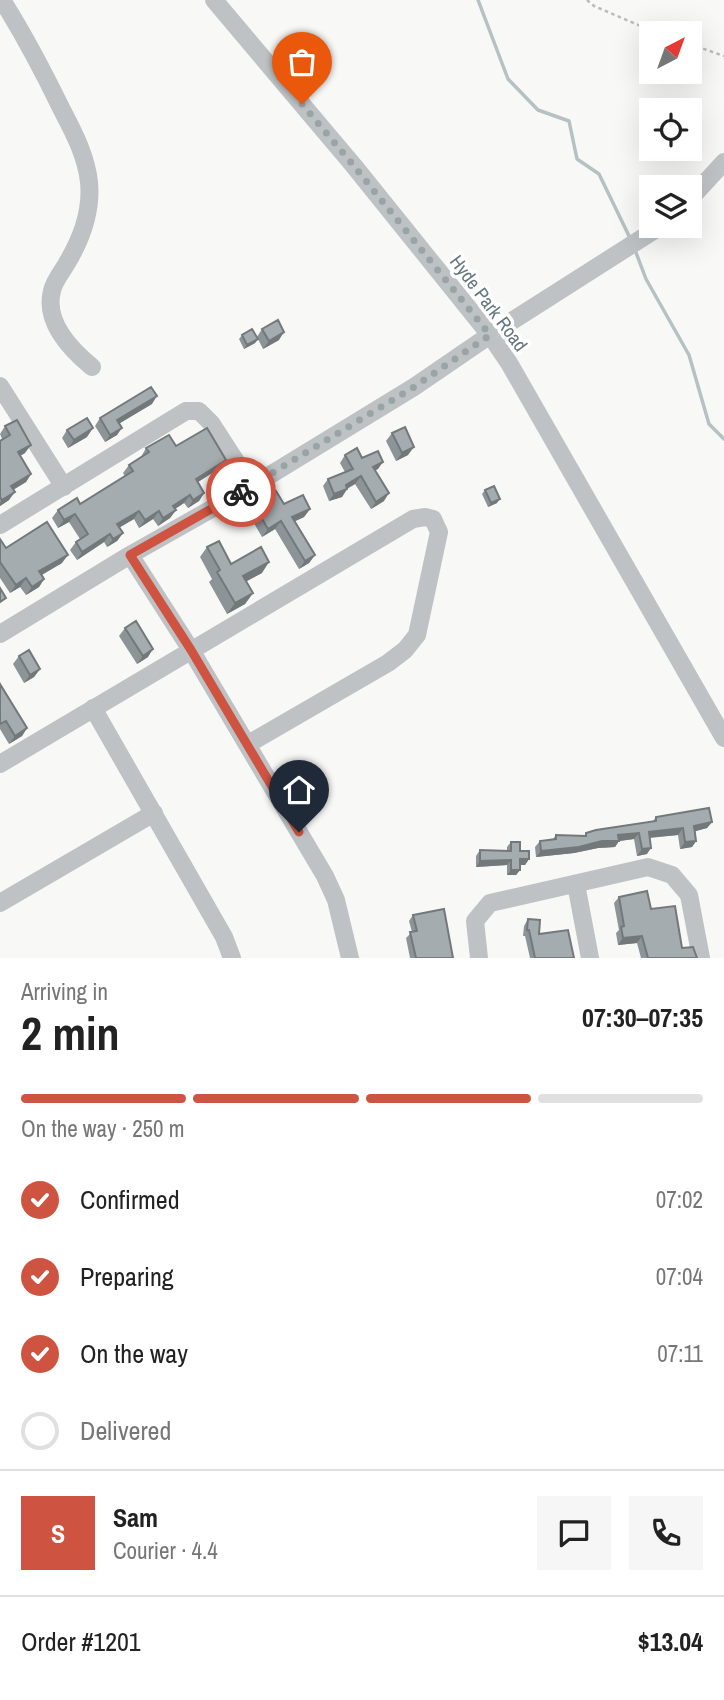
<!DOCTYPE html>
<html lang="en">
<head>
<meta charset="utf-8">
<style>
	body { margin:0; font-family:"Archivo Narrow",sans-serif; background:#f6f6f6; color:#222; height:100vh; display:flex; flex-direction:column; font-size:26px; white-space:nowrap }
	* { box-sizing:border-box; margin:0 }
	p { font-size:23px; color:#767676 }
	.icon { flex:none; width:38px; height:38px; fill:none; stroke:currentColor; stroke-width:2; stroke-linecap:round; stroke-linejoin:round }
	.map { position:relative; height:958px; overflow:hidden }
	.drawer { display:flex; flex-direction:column; background:#fff; flex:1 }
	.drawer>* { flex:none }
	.needle { width:46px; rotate:41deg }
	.controls { position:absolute; left:639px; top:21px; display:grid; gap:14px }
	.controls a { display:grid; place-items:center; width:63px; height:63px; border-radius:0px; background:#fff; box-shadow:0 7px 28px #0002; font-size:35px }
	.pin { position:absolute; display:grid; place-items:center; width:60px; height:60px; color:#fff; margin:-72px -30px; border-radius:50% 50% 50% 0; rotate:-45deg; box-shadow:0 0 7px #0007 }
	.pin .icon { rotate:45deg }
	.courier { position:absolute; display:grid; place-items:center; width:70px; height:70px; margin:-35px; border:5px solid #ce5340; border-radius:50%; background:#fff; color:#222; box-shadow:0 2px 9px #0007 }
	.headline em { font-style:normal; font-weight:700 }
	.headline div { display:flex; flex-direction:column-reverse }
	.headline { display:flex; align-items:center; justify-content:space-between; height:119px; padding:0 21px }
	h1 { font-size:46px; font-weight:700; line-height:52px }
	.bar { display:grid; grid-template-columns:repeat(4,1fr); gap:10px 7px; align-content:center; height:84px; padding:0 21px }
	.bar i { height:9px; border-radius:5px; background:#e0e0e0 }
	.bar .active { background:#ce5340 }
	.bar p { grid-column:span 4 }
	.line { display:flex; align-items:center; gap:18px; padding:0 21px; border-top:2px solid #e0e0e0 }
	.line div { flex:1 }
	.round { display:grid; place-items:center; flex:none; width:74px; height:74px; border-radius:0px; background:#f6f6f6 }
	ol { padding:0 21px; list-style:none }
	li { display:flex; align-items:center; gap:21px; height:77px }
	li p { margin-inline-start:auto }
	li .icon { padding:7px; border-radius:50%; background:#ce5340; color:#fff; stroke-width:4 }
	li:last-child { color:#767676 }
	li i { width:38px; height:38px; border:4px solid #e0e0e0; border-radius:50% }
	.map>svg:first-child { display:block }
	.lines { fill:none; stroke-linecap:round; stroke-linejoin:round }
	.stream { stroke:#b6c1c4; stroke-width:3.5 }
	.path { stroke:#b8bcbe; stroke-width:2.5; stroke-dasharray:3.5 3.5; stroke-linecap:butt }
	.minor { stroke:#bec2c5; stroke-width:18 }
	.wall { fill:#8d9497 }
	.shaded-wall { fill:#73787b }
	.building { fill:#a4acb0; stroke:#73787b; stroke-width:2 }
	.done { stroke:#99a4a7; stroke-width:7; stroke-dasharray:0 12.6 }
	.route { stroke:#ce5340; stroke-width:9 }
	.labels { text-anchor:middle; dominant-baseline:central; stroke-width:7; stroke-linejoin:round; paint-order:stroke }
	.street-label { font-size:19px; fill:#66767d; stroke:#fff }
</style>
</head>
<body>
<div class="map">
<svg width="724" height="958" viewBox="0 0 724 958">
	<rect width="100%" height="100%" fill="#f8f8f6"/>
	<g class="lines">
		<path class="stream" d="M478,0L508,79L538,110L569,121L577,159L599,174L631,240
			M635,250L646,279L689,355L709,424L724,439"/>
		<path class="path" d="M587,0L594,6L657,33
			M690,44L724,56"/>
		<path class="minor" d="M2,0C24,35 43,71 61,108C73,131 86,155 89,182C92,212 82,238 67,263C62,272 54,281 52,291C44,322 70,349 92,367
			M214,0L354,166L490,335L509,363L724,738
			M690,199L724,162
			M0,386L64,487
			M0,525L186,411H199L211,423L252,486
			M130,555L191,650L325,876L336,900L350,958
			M0,634L130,555L252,486L414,387L490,335L661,226
			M93,708L224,937L232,958
			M0,764L413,519L425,517L433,519L439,532L417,635L405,650L388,663L248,744
			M576,884L590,958
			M0,903L154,813
			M479,958L475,921L490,903L648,867L672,875L689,895L701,958"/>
	</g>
	<path class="wall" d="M262,329L279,340L263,349L257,337Z
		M242,335L258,339L255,343L244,349L239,339Z
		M152,404L119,423L117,435L105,442L95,426L100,418Z
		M5,426L25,453L20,456L31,474L26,482L13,490L9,500L0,506V441L2,439L0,434Z
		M67,430L87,437L68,448L62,438Z
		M392,433L408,455L396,461L386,441Z
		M176,446L226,460L220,468L198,482L204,493L199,501L188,508L184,503L175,509L176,510L170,518L158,526L153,519L139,528L134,519L119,527L123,533L117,541L107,547L104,542L77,560L70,550L76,542L80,539L69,522L58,528L52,518L58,510L80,504L125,476L123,473L129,465L141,457L146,448Z
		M345,455L362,458L378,469L375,470L384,501L371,509L355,484L347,489L342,497L329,501L323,486L328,479L345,472L340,463Z
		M485,490L497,503L488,507L482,494Z
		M284,504L310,509L304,517L295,521L315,555L309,563L299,569L275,529L262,537L248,513L254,505Z
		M0,539L6,548L62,563L42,575L44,579L39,587L26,595L20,587L10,593L0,578Z
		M207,547L231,564L262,573L246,581L253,593L245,604L227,614L209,582L212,579L200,557Z
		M125,628L148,657L137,664L119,636Z
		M19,656L40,669L34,677L24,683L13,664Z
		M0,684L27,728L22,736L9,744L0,729Z
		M656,817L712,822L707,828L695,831L696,841L692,847L680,849L678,835L650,838L647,854L637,856L634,839L619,841L615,847L598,848L574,853L536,857L535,847L540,841L553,839L556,835L584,836L586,833L653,821Z
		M511,842L529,859L525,865H520V870L516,875H507V865L476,867V856L480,850L507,851V847Z
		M619,897L651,909L682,948L697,958H641L637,943L618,945L616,933L619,930L614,903Z
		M413,915L453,958H410L406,938L412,932L409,921Z
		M528,919L539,934L574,958H530L525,936H523L524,926Z"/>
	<path class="shaded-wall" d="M284,332L279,340L263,349L269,341Z
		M258,339L255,343L244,349L247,345Z
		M157,396L152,404L112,428L117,420Z
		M93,428L87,437L68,448L74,440Z
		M122,428L117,435L105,442L110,435Z
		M31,445L25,453L12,460L18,452Z
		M414,447L408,455L396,461L402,453Z
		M226,460L220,468L190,487L196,479Z
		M383,462L378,469L368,474L373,467Z
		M31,474L26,482L6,494L11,486Z
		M361,476L355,484L346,489H347L342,497L329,501L334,494L346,485Z
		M15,492L9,500L0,506V503L2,500Z
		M204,493L199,501L188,508L193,500Z
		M389,493L384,501L371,509L376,502Z
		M190,495L184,503L167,514L173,506Z
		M500,499L497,503L488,507L491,503Z
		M310,509L304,517L287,525L292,517Z
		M176,510L170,518L158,526L163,518Z
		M139,511L134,519L112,532L117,524Z
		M159,511L153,519L139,528L145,520Z
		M75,514L69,522L58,528L64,520Z
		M281,521L275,529L262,537L268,529Z
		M123,533L117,541L107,547L113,539Z
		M110,534L104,542L77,560L82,552Z
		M68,555L62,563L34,579L39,571Z
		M315,555L309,563L299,569L305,561Z
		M269,562L262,573L236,587L243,576Z
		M26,578L20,587L10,593L16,585Z
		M44,579L39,587L26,595L32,587Z
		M253,593L245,604L227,614L235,603Z
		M153,649L148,657L137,664L143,656Z
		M40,669L34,677L24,683L30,675Z
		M27,728L22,736L9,744L15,736Z
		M712,822L707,828L689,833L694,826Z
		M683,828L678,835L644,838L649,832Z
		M639,833L634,839L619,841L615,847L598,848L574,853L536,857L541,851L618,835Z
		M696,841L692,847L680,849L685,842Z
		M651,848L647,854L637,856L642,849Z
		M520,859H529L525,865H516Z
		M511,860L507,865L476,867L480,861Z
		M511,870H520L516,875H507Z
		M642,936L637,943L618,945L623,938Z"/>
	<path class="building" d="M278,320L284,332L269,341L262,329Z
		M252,329L258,339L247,345L242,335Z
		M151,387L157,396L117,420L122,428L110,435L100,418Z
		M87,418L93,428L74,440L67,430Z
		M17,420L31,445L18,452L31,474L11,486L15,492L2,500L0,497V441L10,435L5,426Z
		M405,427L414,447L402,453L392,433Z
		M207,428L226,460L196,479L204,493L193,500L190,495L173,506L176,510L163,518L159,511L145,520L139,511L117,524L123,533L113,539L110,534L82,552L76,542L88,534L75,514L64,520L58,510L77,498L80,504L133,471L129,465L149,452L146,448L169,435L176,446Z
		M357,448L362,458L378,451L383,462L373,467L389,493L376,502L361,476L346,485L347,489L334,494L328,479L353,469L345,455Z
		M494,486L500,499L491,503L485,490Z
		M276,491L284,504L303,495L310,509L292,517L315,555L305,561L281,521L268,529L254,505Z
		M47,522L68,555L39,571L44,579L32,587L26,578L16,585L0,562V539L6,548Z
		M219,541L231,564L261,547L269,562L243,576L253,593L235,603L217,572L220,570L207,547Z
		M0,588L6,598L0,602Z
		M136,621L153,649L143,656L125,628Z
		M29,650L40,669L30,675L19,656Z
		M0,684L27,728L15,736L6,721L0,724Z
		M709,808L712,822L694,826L696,841L685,842L683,828L649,832L651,848L642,849L639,833L618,835L619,841H602L579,847L541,851L540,841L556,839V835L586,836V833L596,830L656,821V817Z
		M511,842H520V851H529V859H520V870H511V860L480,861V850L511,851Z
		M647,891L651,909L675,906L682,948L693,947L697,958H648L642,936L623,938L621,927L624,926L619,897Z
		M444,909L453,958H416L410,932L417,931L413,915Z
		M528,919L540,920L539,934L568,930L574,958H535L529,930H527Z"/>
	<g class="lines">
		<path class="done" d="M241,492L414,387L490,335L354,166L302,104"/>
		<path class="route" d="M241,492L130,555L191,650L299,832"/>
	</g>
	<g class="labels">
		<g class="street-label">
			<text transform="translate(489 303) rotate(53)">Hyde Park Road</text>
		</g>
	</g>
</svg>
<div class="controls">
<a><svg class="needle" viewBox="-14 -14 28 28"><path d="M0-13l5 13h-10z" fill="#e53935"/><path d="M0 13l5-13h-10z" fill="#767676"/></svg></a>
<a><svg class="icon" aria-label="locate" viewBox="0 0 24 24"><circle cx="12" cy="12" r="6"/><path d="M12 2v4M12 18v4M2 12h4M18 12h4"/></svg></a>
<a><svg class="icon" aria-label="layers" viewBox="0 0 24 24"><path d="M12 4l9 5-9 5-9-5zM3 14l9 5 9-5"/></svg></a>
</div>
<div class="pin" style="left:302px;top:104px;background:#ea580c"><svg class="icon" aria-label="bag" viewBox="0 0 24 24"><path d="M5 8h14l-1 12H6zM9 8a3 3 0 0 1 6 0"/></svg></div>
<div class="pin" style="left:299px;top:832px;background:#1f2937"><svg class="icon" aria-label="home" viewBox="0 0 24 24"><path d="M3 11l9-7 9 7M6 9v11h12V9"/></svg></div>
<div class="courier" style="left:241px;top:492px"><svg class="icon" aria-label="bike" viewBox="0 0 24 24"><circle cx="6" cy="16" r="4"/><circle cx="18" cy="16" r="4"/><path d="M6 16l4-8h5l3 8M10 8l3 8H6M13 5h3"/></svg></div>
</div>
<section class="drawer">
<div class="headline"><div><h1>2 min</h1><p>Arriving in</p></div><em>07:30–07:35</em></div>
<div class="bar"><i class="active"></i><i class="active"></i><i class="active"></i><i></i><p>On the way · 250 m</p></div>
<ol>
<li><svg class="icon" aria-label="check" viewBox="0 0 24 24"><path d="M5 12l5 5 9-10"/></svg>Confirmed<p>07:02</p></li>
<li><svg class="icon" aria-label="check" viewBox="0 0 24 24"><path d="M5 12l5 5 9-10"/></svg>Preparing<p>07:04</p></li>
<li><svg class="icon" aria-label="check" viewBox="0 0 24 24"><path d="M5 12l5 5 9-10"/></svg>On the way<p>07:11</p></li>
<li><i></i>Delivered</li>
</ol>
<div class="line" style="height:126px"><b class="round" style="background:#ce5340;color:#fff">S</b><div><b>Sam</b><p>Courier · 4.4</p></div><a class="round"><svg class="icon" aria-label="chat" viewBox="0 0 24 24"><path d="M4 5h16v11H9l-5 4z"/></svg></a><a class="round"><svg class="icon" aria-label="phone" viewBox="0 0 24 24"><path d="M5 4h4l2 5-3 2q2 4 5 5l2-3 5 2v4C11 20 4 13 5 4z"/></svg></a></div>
<div class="line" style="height:91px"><div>Order #1201</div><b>$13.04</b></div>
</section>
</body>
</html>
